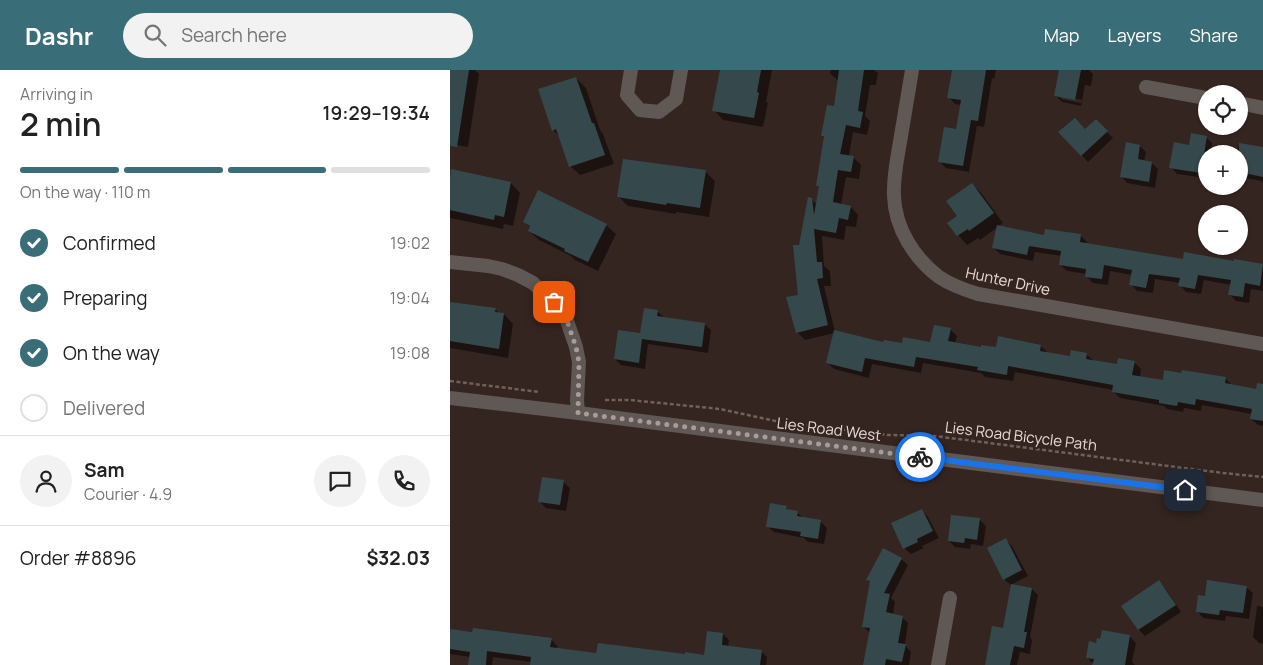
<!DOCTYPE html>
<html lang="en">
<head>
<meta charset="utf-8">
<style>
	body { margin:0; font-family:Manrope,sans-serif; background:#f2f2f2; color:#222; height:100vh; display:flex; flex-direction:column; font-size:19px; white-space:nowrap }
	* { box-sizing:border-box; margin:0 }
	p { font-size:16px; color:#767676 }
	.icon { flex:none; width:28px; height:28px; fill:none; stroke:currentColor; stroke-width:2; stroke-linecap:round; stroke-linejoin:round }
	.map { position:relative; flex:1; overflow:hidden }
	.details { display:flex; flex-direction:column; background:#fff; width:450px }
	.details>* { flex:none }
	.controls { position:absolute; left:748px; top:15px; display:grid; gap:10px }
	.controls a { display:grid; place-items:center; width:50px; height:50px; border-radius:50%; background:#fff; box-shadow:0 1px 4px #0004; font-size:25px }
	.pin { position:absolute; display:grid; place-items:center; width:42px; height:42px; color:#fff; margin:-21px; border-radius:10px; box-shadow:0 2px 8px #0006 }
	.courier { position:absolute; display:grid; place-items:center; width:50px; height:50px; margin:-25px; border:4px solid #1a73e8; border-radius:50%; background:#fff; color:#222; box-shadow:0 1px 6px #0007 }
	.overview em { font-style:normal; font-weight:600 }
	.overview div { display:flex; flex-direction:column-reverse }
	.overview { display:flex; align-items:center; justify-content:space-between; height:85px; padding:0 20px }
	h1 { font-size:32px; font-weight:600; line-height:38px }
	.bar { display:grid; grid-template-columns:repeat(4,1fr); gap:8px 5px; align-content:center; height:60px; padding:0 20px }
	.bar i { height:6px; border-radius:4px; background:#e0e0e0 }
	.bar .selected { background:#396d78 }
	.bar p { grid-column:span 4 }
	.line { display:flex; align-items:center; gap:12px; padding:0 20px; border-top:1px solid #e0e0e0 }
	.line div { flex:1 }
	.round { display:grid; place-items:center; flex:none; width:52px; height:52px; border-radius:26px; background:#f2f2f2 }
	ol { padding:0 20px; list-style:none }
	li { display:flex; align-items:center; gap:15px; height:55px }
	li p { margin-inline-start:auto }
	li .icon { padding:5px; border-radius:50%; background:#396d78; color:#fff; stroke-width:4 }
	li:last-child { color:#767676 }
	li i { width:28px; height:28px; border:2px solid #e0e0e0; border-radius:50% }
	header { display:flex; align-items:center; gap:30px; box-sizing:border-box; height:70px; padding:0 25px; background:#396d78; color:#fff }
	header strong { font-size:24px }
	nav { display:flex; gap:28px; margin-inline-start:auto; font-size:18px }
	.search { width:350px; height:45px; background:#f2f2f2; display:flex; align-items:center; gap:12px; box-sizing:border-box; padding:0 18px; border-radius:28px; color:#767676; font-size:19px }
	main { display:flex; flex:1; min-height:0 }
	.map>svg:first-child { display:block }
	.shadow { fill:#0007; fill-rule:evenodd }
	.building { fill:#35494d }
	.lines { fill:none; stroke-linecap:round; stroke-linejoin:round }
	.path { stroke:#6f605c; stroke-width:2.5; stroke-dasharray:4 2.5; stroke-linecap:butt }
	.minor { stroke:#605855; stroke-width:14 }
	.tertiary { stroke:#605855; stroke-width:14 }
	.done { stroke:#a89b98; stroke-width:5; stroke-dasharray:0 9 }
	.route { stroke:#1a73e8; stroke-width:6 }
	.labels { text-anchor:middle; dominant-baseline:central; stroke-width:4.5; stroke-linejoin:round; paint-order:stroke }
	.street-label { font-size:15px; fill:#e6dbd8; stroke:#352521 }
</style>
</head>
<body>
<header>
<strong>Dashr</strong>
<div class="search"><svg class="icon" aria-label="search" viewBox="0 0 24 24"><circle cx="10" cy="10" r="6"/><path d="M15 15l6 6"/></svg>Search here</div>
<nav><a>Map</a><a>Layers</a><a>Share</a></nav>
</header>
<main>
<section class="details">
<div class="overview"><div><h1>2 min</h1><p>Arriving in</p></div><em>19:29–19:34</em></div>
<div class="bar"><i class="selected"></i><i class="selected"></i><i class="selected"></i><i></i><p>On the way · 110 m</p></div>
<ol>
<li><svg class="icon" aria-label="check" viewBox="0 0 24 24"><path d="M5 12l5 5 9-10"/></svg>Confirmed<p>19:02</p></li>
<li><svg class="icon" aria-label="check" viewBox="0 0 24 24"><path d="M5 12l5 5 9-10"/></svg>Preparing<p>19:04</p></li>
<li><svg class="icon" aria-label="check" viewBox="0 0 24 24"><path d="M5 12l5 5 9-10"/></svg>On the way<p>19:08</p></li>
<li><i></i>Delivered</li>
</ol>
<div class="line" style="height:90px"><a class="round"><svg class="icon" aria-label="person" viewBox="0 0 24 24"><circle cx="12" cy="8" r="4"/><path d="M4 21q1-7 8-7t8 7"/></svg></a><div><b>Sam</b><p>Courier · 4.9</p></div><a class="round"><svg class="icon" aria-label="chat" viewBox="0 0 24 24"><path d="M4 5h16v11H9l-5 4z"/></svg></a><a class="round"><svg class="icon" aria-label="phone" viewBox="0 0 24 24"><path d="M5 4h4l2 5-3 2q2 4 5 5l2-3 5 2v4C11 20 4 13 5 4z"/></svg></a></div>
<div class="line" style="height:65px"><div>Order #8896</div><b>$32.03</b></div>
</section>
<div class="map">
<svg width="813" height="595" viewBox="0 0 813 595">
	<rect width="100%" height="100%" fill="#352521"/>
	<path class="shadow" d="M0,0H25L29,4L18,77L0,74Z
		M271,0H322L316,32L318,33L313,57L273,50L264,40Z
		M381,0H424L428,3L426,15H420L415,46L420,51L417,65L403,62L399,86L403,87L411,95L409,109L396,107L391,135L401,137L408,145L406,157L396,156L394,170L372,166L374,196L380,201L381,216H374L385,262L434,273L453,275L481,273L500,259L507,266L505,274L532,279L591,276L598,283L621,287L636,284L644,291L668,296L684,292L691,299L690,307L714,312L775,308L783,316L807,320L813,319V356L808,355L801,349L802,344L752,335L751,341L734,338L733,342L717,339L714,336L670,328L663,321V320L565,302L563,311L535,307L531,303L473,293L471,303L422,294L419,308L384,299L378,293L385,263L355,270L347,262L350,176L361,129L367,135L370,118L368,115L375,68L372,65L385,38L389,12L380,3Z
		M503,0H546L544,9L542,8L534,57L527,56L519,102L496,98L489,91L507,60L511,35L505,34L499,27Z
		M610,0H639L643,4L641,16L635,15L631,36L612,32L605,25ZM611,26L632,30L631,33L611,29Z
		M126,8L136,18L150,60L153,64L164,94L130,105L120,96L111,68L103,60Z
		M646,51L663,68L638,92L610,62L635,61Z
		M756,67L762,73L761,81L778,84H756V108L727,104L721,97L740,76Z
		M789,74L813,78V114L812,111L789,107V84H787Z
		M690,76L696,82L694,91L702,93L708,99L705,118L677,113L671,106Z
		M2,101L61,113L70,123L63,156L54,154L53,159L0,148V104H2Z
		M255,101L265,111L259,147L226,142V144L178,136L169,127Z
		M522,114L532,124L553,153L548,157L595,166H631L637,172V174L734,191L785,192L786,191L813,196V221L801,219L799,233L786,231L779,224L781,215L754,210L751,224L736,222L730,215V213L705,209L703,223L687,221L681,214L682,205L660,201L658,215L643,213L636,206L637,204L617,201L610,195L612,186L585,182L583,191L550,184L544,178L548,157L530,170L528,168L517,175L508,165L499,154L509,147Z
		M74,151L156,155L166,164L148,201L125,190L121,186L89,170L79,161L81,158Z
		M0,233L45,239L50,244H54L63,254L58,288L0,278Z
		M207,241L214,247L254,254L261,260L258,283L198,274L195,299L171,295L165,289L191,264Z
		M113,412L120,418L116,441L96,438L90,432Z
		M336,438L340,441L347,442L353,448L370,451L377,458L374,474L358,472L354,468L324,462L317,456Z
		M472,440L478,447L489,468L472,476L474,478L461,484L454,478Z
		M530,450L536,456L533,476L521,474L520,479L505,477L499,471Z
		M556,470L562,476L578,506L561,515L554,509Z
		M451,489L458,495L441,528L445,532L443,545L452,547L458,553L455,575L461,582L459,595H414L420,563L413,556L421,513L418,509Z
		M708,511L715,518L731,542L695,566L689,560L673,536Z
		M796,517L803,523L799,549L776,546L775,551L753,548L747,541L756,527Z
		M582,519L588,525L580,567L582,570L580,584L570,582L567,595H536L554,559Z
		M807,536L813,537V574L809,573L803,567Z
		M0,560L101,569L107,576V579L147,584L255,586L273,564L279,570L278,577L311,581L317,587L316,595H81L82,592L43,587L42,595H19L20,587L0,584Z
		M679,566L686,573L682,592L685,595H644L637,587L647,574Z"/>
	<path class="building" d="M0,0H19L7,77L0,76Z
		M270,0H311L307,22L309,23L304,48L262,41Z
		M389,0H414L408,41L413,42L410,58L396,55L390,84L404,86L401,102L388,100L383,132L401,136L398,150L389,148L386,163L364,159L367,192H372L373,208L367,209L378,255L346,263L336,227L348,225L343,175H349L358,127L362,128L364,145L369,116H366L374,66H371L377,35L384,36Z
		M502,0H536L528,51L521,50L513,96L488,92L494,57L506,59L511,30L497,28Z
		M609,0H631L625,30L604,26Z
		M126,7L142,53H144L155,85L119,97L106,59L102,61L88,19Z
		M625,48L635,59L646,49L658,61L631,86L608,62Z
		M741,63L757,66L751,103L719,98L724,72L739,75Z
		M676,72L690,75L688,89L702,92L699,112L670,107Z
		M789,73L813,77V107L789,102Z
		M173,89L256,100L250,138L217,133L216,135L167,127Z
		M1,99L61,112L54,147L45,145L44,150L0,140V107Z
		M522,113L544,143L519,161L518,159L507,166L497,153L507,146L496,131Z
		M88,120L157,154L138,192L114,181L115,179L78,161L80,156L73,152Z
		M547,155L594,165L595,159L631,164L630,172L733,189L734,182L784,191V189L813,194L810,216L795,213L793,227L778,225L781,210L748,205L745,219L728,216L730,208L699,204L696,218L679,215L682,200L654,195L652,209L635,207L636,199L609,195L611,181L579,176L577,185L542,178Z
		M0,232L46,238L45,242L54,243L49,279L0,271Z
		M194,238L208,240L207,246L255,253L252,277L192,269L189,293L164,289L168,260L190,263Z
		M484,255L501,258L498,271L531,277V275L546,277L548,266L591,275L590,281L620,286L621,280L637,283L636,289L667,294L668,288L685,291L682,305L713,310L714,300L731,303L732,300L776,307L775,313L806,319L807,313L813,314V351L800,349L802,339L746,329L745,335L728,332L727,336L709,333V330L662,322L663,315L558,296L557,305L527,300L528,297L466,287L464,297L415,288L412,302L376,293L384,260L433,272L434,270L452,273L453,267L480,272Z
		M92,407L114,410L110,435L88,432Z
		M320,433L337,436L336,439L348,441L347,446L371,450L368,469L350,466L351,462L316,457Z
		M472,439L483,461L467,469L468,472L453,479L441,453Z
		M501,445L530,448L527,470L515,468L514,473L498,471Z
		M556,468L572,500L553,510L537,478Z
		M433,478L452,488L434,523L440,524L436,542L453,546L448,573L456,574L452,592L436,589L435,595H413L420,558L412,557L420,511L416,510Z
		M709,510L726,535L688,560L671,536Z
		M757,510L797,516L793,543L770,540L769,545L746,542L748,525L755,526Z
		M561,514L582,518L574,562H577L574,578L564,576L560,595H535L542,556L553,558Z
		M23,558L102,568L100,577L146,583L148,573L235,584V582L254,585L257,561L273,563L272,575L312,580L310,595H80L81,587L37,581L36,595H18L20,582L0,579V559L22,562Z
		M652,560L680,565L675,595H642L644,589L636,588L639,571L646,573L647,568L650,569Z"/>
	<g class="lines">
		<path class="path" d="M0,311L90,322
			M155,330H180L270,339L330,352
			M353,355L438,365L484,366L508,369L773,403L813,407"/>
		<path class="minor" d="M181,0L177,25L190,40L209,42L226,29L231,0
			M462,0C458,24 454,48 450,72C447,90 443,107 444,126C445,158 464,188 489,207C501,215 515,220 528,224L813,274
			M696,17L756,28
			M789,33L813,38
			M0,192L38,196L52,199L68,205L83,213L114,242L126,277L129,292L127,330L128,343
			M488,595L500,528"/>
		<path class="tertiary" d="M0,328L128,343L813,430"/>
	</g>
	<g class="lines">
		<path class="done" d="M104,232L114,242L126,277L129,292L128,343L470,387"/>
		<path class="route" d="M470,387L735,420"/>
	</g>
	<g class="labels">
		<g class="street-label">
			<text transform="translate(558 211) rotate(12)">Hunter Drive</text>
			<text transform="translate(379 359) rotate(7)">Lies Road West</text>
			<text transform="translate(571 366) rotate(7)">Lies Road Bicycle Path</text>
		</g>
	</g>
</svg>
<div class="controls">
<a><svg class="icon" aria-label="locate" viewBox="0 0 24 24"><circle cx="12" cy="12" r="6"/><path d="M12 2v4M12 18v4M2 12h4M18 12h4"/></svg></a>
<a>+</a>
<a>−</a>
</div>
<div class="pin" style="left:104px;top:232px;background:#ea580c"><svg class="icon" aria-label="bag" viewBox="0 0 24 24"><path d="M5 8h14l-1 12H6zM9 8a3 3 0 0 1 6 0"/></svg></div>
<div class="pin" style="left:735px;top:420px;background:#1f2937"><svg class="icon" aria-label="home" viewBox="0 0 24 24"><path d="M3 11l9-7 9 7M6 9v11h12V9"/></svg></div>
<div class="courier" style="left:470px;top:387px"><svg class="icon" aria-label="bike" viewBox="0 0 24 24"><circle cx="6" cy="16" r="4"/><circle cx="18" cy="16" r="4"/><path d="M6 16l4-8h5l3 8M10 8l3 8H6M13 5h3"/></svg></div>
</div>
</main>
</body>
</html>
